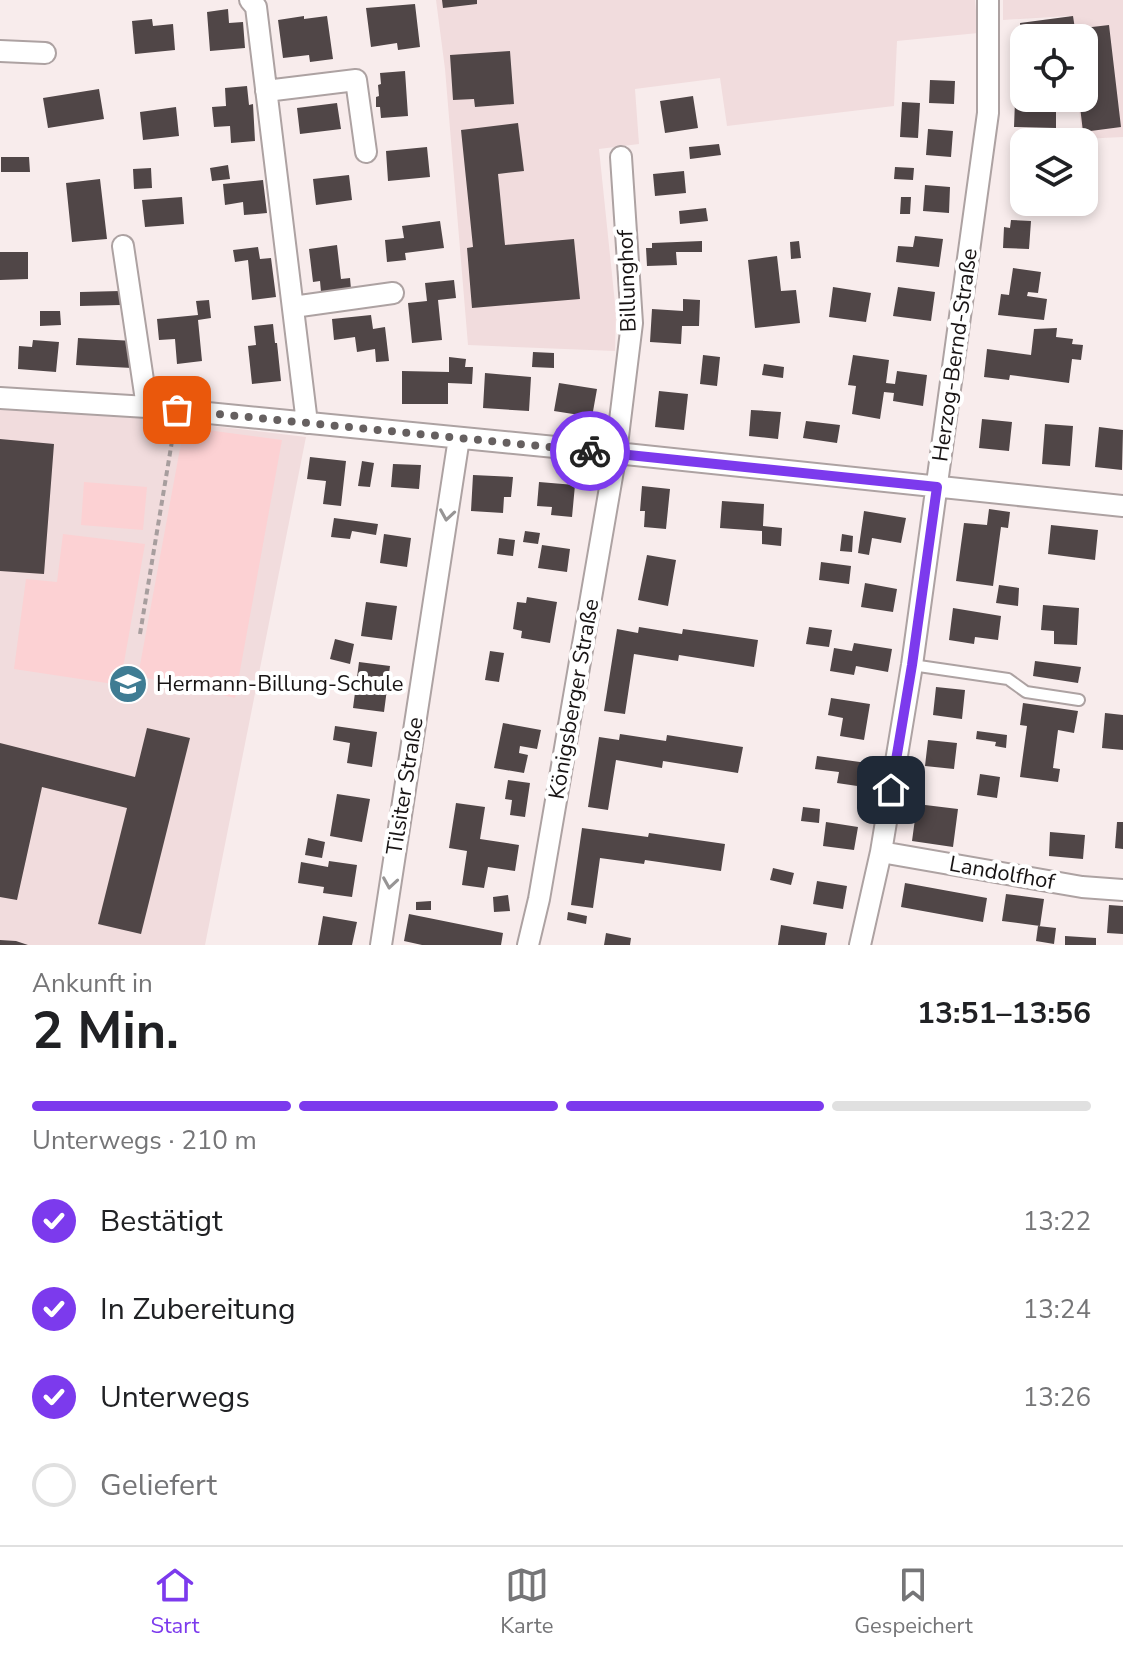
<!DOCTYPE html>
<html lang="de">
<head>
<meta charset="utf-8">
<style>
	body { margin:0; font-family:"Nunito Sans",sans-serif; background:#f6f6f6; color:#202124; height:100vh; display:flex; flex-direction:column; font-size:30px; white-space:nowrap }
	* { box-sizing:border-box; margin:0 }
	p { font-size:26px; color:#757577 }
	.icon { flex:none; width:44px; height:44px; fill:none; stroke:currentColor; stroke-width:2; stroke-linecap:round; stroke-linejoin:round }
	.map { position:relative; height:945px; overflow:hidden }
	.drawer { display:flex; flex-direction:column; background:#fff; flex:1 }
	.drawer>* { flex:none }
	.controls { position:absolute; left:1010px; top:24px; display:grid; gap:16px }
	.controls a { display:grid; place-items:center; width:88px; height:88px; border-radius:16px; background:#fff; box-shadow:0 4px 12px #0003; font-size:40px }
	.pin { position:absolute; display:grid; place-items:center; width:68px; height:68px; color:#fff; margin:-34px; border-radius:16px; box-shadow:0 4px 12px #0006 }
	.courier { position:absolute; display:grid; place-items:center; width:80px; height:80px; margin:-40px; border:6px solid #7c3aed; border-radius:50%; background:#fff; color:#222; box-shadow:0 2px 10px #0007 }
	.overview em { font-style:normal; font-weight:700 }
	.overview div { display:flex; flex-direction:column-reverse }
	.overview { display:flex; align-items:center; justify-content:space-between; height:136px; padding:0 32px }
	h1 { font-size:52px; font-weight:700; line-height:60px }
	.bar { display:grid; grid-template-columns:repeat(4,1fr); gap:12px 8px; align-content:center; height:96px; padding:0 32px }
	.bar i { height:10px; border-radius:6px; background:#e0e0e0 }
	.bar .on { background:#7c3aed }
	.bar p { grid-column:span 4 }
	ol { padding:0 32px; list-style:none }
	li { display:flex; align-items:center; gap:24px; height:88px }
	li p { margin-inline-start:auto }
	li .icon { padding:8px; border-radius:50%; background:#7c3aed; color:#fff; stroke-width:4 }
	li:last-child { color:#757577 }
	li i { width:44px; height:44px; border:4px solid #e0e0e0; border-radius:50% }
	.tab-bar { display:flex; justify-content:space-around; align-items:center; height:112px; border-top:2px solid #e0e0e0; background:#fff; font-size:22px; color:#757577 }
	.tab-bar a { display:grid; justify-items:center; gap:4px }
	.tab-bar .on { color:#7c3aed }
	.map>svg:first-child { display:block }
	.built { fill:#f1dcdd }
	.green { fill:#fcd1d3 }
	.building { fill:#504647 }
	.lines { fill:none; stroke-linecap:round; stroke-linejoin:round }
	.lane-casing { stroke:#ada2a2; stroke-width:14 }
	.street-casing { stroke:#ada2a2; stroke-width:24 }
	.path { stroke:#a79e9e; stroke-width:4; stroke-dasharray:6 4; stroke-linecap:butt }
	.lane { stroke:#fff; stroke-width:10 }
	.street { stroke:#fff; stroke-width:20 }
	.oneway { stroke:#979595 }
	.done { stroke:#666060; stroke-width:8; stroke-dasharray:0 14.4 }
	.route { stroke:#7c3aed; stroke-width:10 }
	.labels { text-anchor:middle; dominant-baseline:central; stroke-width:8; stroke-linejoin:round; paint-order:stroke }
	.street-label { font-size:22px; fill:#181414; stroke:#fff }
	.poi-label { font-size:22px; fill:#181414; stroke:#fff; text-anchor:start }
</style>
</head>
<body>
<div class="map">
<svg width="1123" height="945" viewBox="0 0 1123 945">
	<rect width="100%" height="100%" fill="#f8ecec"/>
	<path class="built" d="M436,0H975L978,33L897,41L894,106L727,126L720,78L635,89L639,144L599,149L616,313L615,351L468,345L445,69Z
		M1003,0H1123V137L1082,139L1078,98H1084V38H1072L1069,16L1003,20Z
		M0,409L145,418L306,437L205,945H0Z"/>
	<path class="green" d="M184,427L282,440L235,698L138,676Z
		M84,482L147,487L143,530L81,525Z
		M63,534L145,544L120,685L14,669L26,579L57,582Z"/>
	<path class="building" d="M442,0H477V4L443,8Z
		M415,4L420,47L398,50L397,43L371,47L366,8Z
		M228,9L229,23L243,22L245,48L210,51L207,12Z
		M304,16V19L327,16L333,59L310,62L309,55L283,58L278,20Z
		M1073,16L1075,29L1109,25L1121,127L1083,132L1079,98H1084V38H1024V44H1022L1020,23Z
		M152,19L153,26L173,24L175,50L135,54L132,21Z
		M510,51L514,104L475,107L474,99L453,100L450,55Z
		M405,71L408,116L381,118L380,107H376V97L379,96L378,85L381,84L380,73Z
		M930,80L955,81L954,104L929,103Z
		M247,86L249,105L253,104L255,141L231,143L230,126L214,127L212,107L226,106L225,88Z
		M99,89L104,119L48,128L43,98Z
		M693,96L698,128L665,133L660,101Z
		M1015,101L1056,102V128L1014,127Z
		M902,102L920,103L918,138L900,137Z
		M337,103L341,129L300,134L297,108Z
		M176,107L179,136L143,140L140,112Z
		M518,123L524,171L498,174L505,245L574,239L580,299L472,308L467,248L473,247L461,130Z
		M928,129L953,131L951,157L926,155Z
		M719,144L721,155L690,159L689,147Z
		M427,147L430,177L388,181L386,151Z
		M1015,153L1024,154V190L1013,189Z
		M1,157H29L30,172H1Z
		M228,165L230,179L212,181L210,168Z
		M895,167L914,168L913,180L894,179Z
		M151,168L152,188L134,189L133,169Z
		M684,171L686,193L655,196L653,174Z
		M349,175L352,200L316,205L313,179Z
		M100,179L107,239L72,242L66,183Z
		M263,180L267,213L244,215L243,202L225,205L223,184Z
		M925,185L950,187L949,213L923,211Z
		M182,197L184,224L145,227L142,200Z
		M901,197H911L910,214H900Z
		M706,208L708,221L680,224L679,211Z
		M1011,220L1031,221L1029,249L1003,248L1004,227L1010,228Z
		M440,221L444,248L405,253L406,260L387,262L385,240L404,238L402,226Z
		M915,236L943,239L939,267L896,262L898,246L913,247Z
		M702,241V252H676L677,265L647,266L646,248H652V243Z
		M799,241L801,258L791,259L790,242Z
		M337,245L341,279L350,278L351,289L321,292L320,281L313,282L309,249Z
		M258,247L260,259L271,258L276,297L252,300L248,260L235,262L233,250Z
		M0,252H28V279L0,280Z
		M777,256L781,291L796,290L800,323L755,328L748,260Z
		M1013,268L1041,272L1038,293L1028,292L1027,296L1047,299L1044,320L998,315L1001,294L1009,295Z
		M454,280L456,298L438,300L442,340L412,343L408,303L427,301L425,283Z
		M833,287L871,293L866,322L829,317Z
		M898,287L935,292L931,321L893,316Z
		M120,291V305L80,306V292Z
		M683,299L700,300L699,326H682L681,344L650,342L652,309L683,311Z
		M209,300L211,318L198,320L202,361L177,364L175,339L159,340L157,319L198,315L196,301Z
		M40,311H60L61,325L40,326Z
		M371,315L373,329L385,327L389,361L376,362L375,349L357,352L355,337L334,340L332,319Z
		M273,324L275,343H277L281,381L252,384L248,346L256,345L254,326Z
		M1057,328L1056,337L1073,339L1072,344L1083,345L1081,360L1072,359L1069,383L1010,375L1009,380L984,377L987,349L1031,355L1034,329Z
		M78,338L134,341L132,368L76,365Z
		M33,340L59,342L56,372L18,369L19,346L32,347Z
		M533,352L554,353V368L532,367Z
		M703,355L720,357L717,386L700,384Z
		M853,355L889,360L886,383L895,384L897,371L927,375L923,406L893,401L894,393L884,392L880,419L852,414L856,386L848,385Z
		M449,357L466,359L465,367H473L472,384L448,383V404H402V371L449,372Z
		M764,364L784,367L783,378L762,375Z
		M485,373L531,377L529,411L483,408Z
		M559,383L597,389L592,417L554,411Z
		M659,391L688,394L684,430L655,427Z
		M751,410L781,412L778,439L749,436Z
		M982,419L1012,422L1009,451L979,448Z
		M806,421L840,425L837,443L803,438Z
		M1045,424L1073,426L1070,466L1042,464Z
		M1099,427L1123,430L1122,470L1095,467Z
		M0,439L54,444L44,574L0,571Z
		M310,457L346,461L341,506L323,504L326,481L307,479Z
		M362,461L374,463L370,487L358,486Z
		M393,464L421,465L419,489L391,487Z
		M473,475L513,477L511,497H504L503,513L471,511Z
		M539,482L575,485L572,517L551,515L552,507L537,506Z
		M642,486L670,489L666,529L644,527L645,511H640Z
		M722,501L764,504L763,526L782,528L781,546L762,544V531L720,528Z
		M989,509L1010,512L1008,528L1001,527L993,586L956,581L964,523L987,525Z
		M864,511L906,518L901,543L872,538L869,555L858,553Z
		M334,518L378,524L376,535L352,531L350,539L331,537Z
		M1051,525L1098,530L1095,560L1048,554Z
		M525,531L540,533L538,544L523,542Z
		M384,534L411,538L407,567L380,563Z
		M842,534L853,536L852,552L840,551Z
		M499,538L515,540L513,556L497,554Z
		M542,545L570,549L567,572L538,568Z
		M647,555L676,560L668,606L638,600Z
		M821,562L851,566L849,584L819,580Z
		M865,583L897,589L893,612L861,607Z
		M999,585L1019,588L1018,606L996,603Z
		M527,597L557,602L550,643L521,638L522,631L513,629L517,602L526,603Z
		M366,602L397,606L392,640L361,636Z
		M1043,605L1079,608L1077,645L1054,644V631L1041,630Z
		M953,608L1001,616L998,640L975,637L974,644L949,640Z
		M639,627L682,634L683,629L758,640L754,667L679,655L678,661L634,654L625,714L604,711L617,629L638,633Z
		M809,627L832,630L829,647L806,644Z
		M335,639L354,644L350,664L330,659Z
		M854,643L892,649L888,672L856,666L854,675L830,671L834,648L852,651Z
		M490,651L504,653L499,682L485,680Z
		M1035,661L1081,667L1078,683L1033,676Z
		M359,662L390,666L384,712L353,708Z
		M936,687L965,690L962,719L933,715Z
		M831,698L870,704L864,740L840,736L843,718L828,715Z
		M1023,703L1078,711L1074,733L1058,730L1053,768L1060,769L1058,782L1020,777L1027,726L1020,725Z
		M1105,713L1123,715V750L1102,748Z
		M503,723L541,730L537,749L520,746L519,753L528,755L524,773L494,768Z
		M335,726L377,732L372,767L347,763L350,743L333,740Z
		M147,728L190,738L141,934L98,924L127,808L42,787L17,900L0,897V743L135,777Z
		M977,731L1007,735L1006,748L995,746L996,742L976,739Z
		M620,734L666,741L667,735L743,747L738,773L663,761L662,768L616,760L608,810L588,807L599,737L619,740Z
		M928,740L957,743L954,769L925,766Z
		M817,756L867,763L864,787L837,783L839,772L815,769Z
		M980,774L1000,777L997,798L977,795Z
		M508,780L530,783L525,817L510,815L512,800L505,799Z
		M337,794L370,799L362,842L330,836Z
		M456,803L485,807L480,839L519,845L515,871L488,867L484,888L462,885L467,851L449,848Z
		M917,804L958,809L953,847L912,841Z
		M803,807L820,809L819,823L801,821Z
		M826,822L858,827L854,850L823,846Z
		M1117,822H1123V849L1115,848Z
		M582,828L648,837L649,833L725,844L721,871L645,860L644,864L600,858L593,908L571,905Z
		M1050,832L1085,835L1083,859L1049,856Z
		M308,838L325,842L322,858L305,855Z
		M329,861L357,865L352,897L323,893L324,887L298,883L301,862L328,867Z
		M773,868L794,873L791,885L770,880Z
		M817,881L847,886L843,909L813,904Z
		M905,883L987,898L983,922L901,907Z
		M1006,894L1044,899L1040,926L1002,921Z
		M508,895L510,911L494,912L493,897Z
		M431,901V910H416V902Z
		M1109,905L1123,906V934L1107,933Z
		M568,912L587,916L586,924L567,920Z
		M409,914L503,933L501,945H422L404,941Z
		M323,916L357,922L352,945H318Z
		M781,925L827,933L825,945H778Z
		M1038,926L1056,928L1054,944L1036,941Z
		M606,933L631,938L630,945H604Z
		M1065,936L1096,938V945H1065Z
		M0,940L16,941L28,945H0Z"/>
	<g class="lines">
		<defs>
			<path id="lane" d="M912,665L1008,679L1026,692L1079,700"/>
			<path id="street" d="M250,0L256,7L307,423
				M0,51L45,53
				M266,91L356,80L366,152
				M123,246L147,407
				M293,307L393,293
				M0,398L147,407L616,453L1123,506
				M881,852L1082,887L1123,890
				M381,945L459,438
				M528,945L539,899L616,453L632,323L621,157
				M860,945L881,852L912,665L988,113V0"/>
		</defs>
		<use href="#lane" class="lane-casing"/>
		<use href="#street" class="street-casing"/>
		<path class="path" d="M140,634L174,429"/>
		<use href="#lane" class="lane"/>
		<use href="#street" class="street"/>
	</g>
	<defs><path id="oneway-chevron" d="M-2-3.5L2.5 0L-2 3.5" fill="none" stroke-width="1.6" stroke-linecap="round" stroke-linejoin="round" transform="scale(2)"/></defs>
	<g class="oneway">
		<use href="#oneway-chevron" transform="translate(447 515) rotate(99)"/>
		<use href="#oneway-chevron" transform="translate(390 883) rotate(99)"/>
	</g>
	<g class="lines">
		<path class="done" d="M177,410L590,451"/>
		<path class="route" d="M590,451L937,487L912,665L891,790"/>
	</g>
	<defs>
		<symbol id="school-disc" viewBox="-11 -11 22 22"><circle r="9.5" fill="#3f7c93" stroke="#fff"/><path d="M0-5L7-2L0 1L-7-2ZM-4 1L0 2.5L4 1V4Q0 6-4 4Z" fill="#fff"/></symbol>
	</defs>
	<g fill-rule="evenodd">
		<use href="#school-disc" x="106" y="662" width="44" height="44"/>
	</g>
	<g class="labels">
		<g class="street-label">
			<text transform="translate(627 281) rotate(-92)">Billunghof</text>
			<text transform="translate(955 355) rotate(-82)">Herzog-Bernd-Straße</text>
			<text transform="translate(574 699) rotate(-80)">Königsberger Straße</text>
			<text transform="translate(405 786) rotate(-81)">Tilsiter Straße</text>
			<text transform="translate(1002 873) rotate(10)">Landolfhof</text>
		</g>
		<g class="poi-label">
			<text x="156" y="684">Hermann-Billung-Schule</text>
		</g>
	</g>
</svg>
<div class="controls">
<a><svg class="icon" aria-label="locate" viewBox="0 0 24 24"><circle cx="12" cy="12" r="6"/><path d="M12 2v4M12 18v4M2 12h4M18 12h4"/></svg></a>
<a><svg class="icon" aria-label="layers" viewBox="0 0 24 24"><path d="M12 4l9 5-9 5-9-5zM3 14l9 5 9-5"/></svg></a>
</div>
<div class="pin" style="left:177px;top:410px;background:#ea580c"><svg class="icon" aria-label="bag" viewBox="0 0 24 24"><path d="M5 8h14l-1 12H6zM9 8a3 3 0 0 1 6 0"/></svg></div>
<div class="pin" style="left:891px;top:790px;background:#1f2937"><svg class="icon" aria-label="home" viewBox="0 0 24 24"><path d="M3 11l9-7 9 7M6 9v11h12V9"/></svg></div>
<div class="courier" style="left:590px;top:451px"><svg class="icon" aria-label="bike" viewBox="0 0 24 24"><circle cx="6" cy="16" r="4"/><circle cx="18" cy="16" r="4"/><path d="M6 16l4-8h5l3 8M10 8l3 8H6M13 5h3"/></svg></div>
</div>
<section class="drawer">
<div class="overview"><div><h1>2 Min.</h1><p>Ankunft in</p></div><em>13:51–13:56</em></div>
<div class="bar"><i class="on"></i><i class="on"></i><i class="on"></i><i></i><p>Unterwegs · 210 m</p></div>
<ol>
<li><svg class="icon" aria-label="check" viewBox="0 0 24 24"><path d="M5 12l5 5 9-10"/></svg>Bestätigt<p>13:22</p></li>
<li><svg class="icon" aria-label="check" viewBox="0 0 24 24"><path d="M5 12l5 5 9-10"/></svg>In Zubereitung<p>13:24</p></li>
<li><svg class="icon" aria-label="check" viewBox="0 0 24 24"><path d="M5 12l5 5 9-10"/></svg>Unterwegs<p>13:26</p></li>
<li><i></i>Geliefert</li>
</ol>
</section>
<nav class="tab-bar">
<a class="on"><svg class="icon" aria-label="home" viewBox="0 0 24 24"><path d="M3 11l9-7 9 7M6 9v11h12V9"/></svg>Start</a>
<a><svg class="icon" aria-label="map" viewBox="0 0 24 24"><path d="M3 6l6-2 6 2 6-2v14l-6 2-6-2-6 2zM9 4v14M15 6v14"/></svg>Karte</a>
<a><svg class="icon" aria-label="saved" viewBox="0 0 24 24"><path d="M7 4h10v16l-5-4-5 4z"/></svg>Gespeichert</a>
</nav>
</body>
</html>
